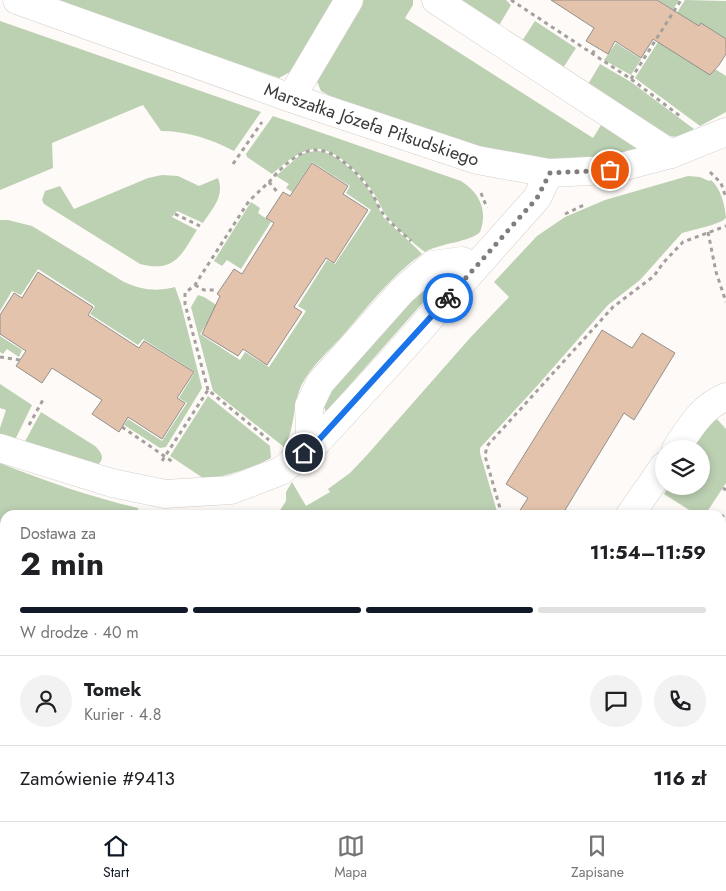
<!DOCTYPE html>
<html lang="pl">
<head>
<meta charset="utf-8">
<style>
	body { margin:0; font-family:Jost,sans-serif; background:#f2f2f2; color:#202124; height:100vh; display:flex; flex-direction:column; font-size:19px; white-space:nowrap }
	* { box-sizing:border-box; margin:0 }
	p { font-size:16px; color:#757577 }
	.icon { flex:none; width:28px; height:28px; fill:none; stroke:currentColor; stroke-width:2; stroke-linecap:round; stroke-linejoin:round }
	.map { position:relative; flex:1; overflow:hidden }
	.panel { position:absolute; left:0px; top:510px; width:726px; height:311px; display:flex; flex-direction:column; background:#fff; border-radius:15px 15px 0 0; box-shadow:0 2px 8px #0003 }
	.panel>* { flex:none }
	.buttons { position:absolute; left:655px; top:440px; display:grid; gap:10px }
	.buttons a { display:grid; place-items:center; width:55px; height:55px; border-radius:50%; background:#fff; box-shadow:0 2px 8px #0003; font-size:25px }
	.pin { position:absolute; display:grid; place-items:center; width:42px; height:42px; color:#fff; margin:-21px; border:2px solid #fff; border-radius:50%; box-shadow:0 1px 5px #0007 }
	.courier { position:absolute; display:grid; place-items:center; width:50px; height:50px; margin:-25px; border:4px solid #1a73e8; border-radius:50%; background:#fff; color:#222; box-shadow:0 1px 6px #0007 }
	.head em { font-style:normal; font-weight:700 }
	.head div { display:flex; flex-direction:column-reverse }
	.head { display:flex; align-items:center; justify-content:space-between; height:85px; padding:0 20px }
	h1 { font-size:32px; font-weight:700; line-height:38px }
	.bar { display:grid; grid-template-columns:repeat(4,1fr); gap:8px 5px; align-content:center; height:60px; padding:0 20px }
	.bar i { height:6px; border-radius:4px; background:#e0e0e0 }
	.bar .on { background:#111827 }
	.bar p { grid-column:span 4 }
	.line { display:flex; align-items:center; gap:12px; padding:0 20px; border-top:1px solid #e0e0e0 }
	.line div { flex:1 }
	.round { display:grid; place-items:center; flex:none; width:52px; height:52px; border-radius:26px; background:#f2f2f2 }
	.menu { display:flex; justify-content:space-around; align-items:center; height:70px; border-top:1px solid #e0e0e0; background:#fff; font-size:14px; color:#757577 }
	.menu a { display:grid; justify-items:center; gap:2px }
	.menu .on { color:#111827 }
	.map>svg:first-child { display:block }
	.green { fill:#bcd0b2 }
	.building { fill:#e3c3ab; stroke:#93908d }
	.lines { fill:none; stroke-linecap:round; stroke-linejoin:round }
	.minor-casing { stroke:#d4d0cd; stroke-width:29 }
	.path { stroke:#a3a09e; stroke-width:3; stroke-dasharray:4 4; stroke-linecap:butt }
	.minor { stroke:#fff; stroke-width:28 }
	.done { stroke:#807d7c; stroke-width:5; stroke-dasharray:0 9 }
	.route { stroke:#1a73e8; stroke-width:6 }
	.labels { text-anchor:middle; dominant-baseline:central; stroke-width:4.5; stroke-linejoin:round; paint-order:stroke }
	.street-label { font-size:18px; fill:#3c3a39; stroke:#fff }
</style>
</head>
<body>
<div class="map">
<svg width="726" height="821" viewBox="0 0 726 821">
	<rect width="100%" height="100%" fill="#fefaf7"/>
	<path class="green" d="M51,0H333L290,72L279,78Z
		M361,0H413V5L405,18L593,138L601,125L608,122L640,149L632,153L568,160L527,158L499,154L390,119L332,97L321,91L316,79Z
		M452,0H506L511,5L497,29Z
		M658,0H679L631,75L604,60L616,43L641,59L672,9Z
		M685,0L726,1V39L701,23L681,56L711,75L715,69L726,76V112L700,126L635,78Z
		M0,21L261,112L234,151C211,139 187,131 161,131L143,105L52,143L53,168L0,190Z
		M535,21L576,48L561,71L520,44Z
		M600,64L631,82L694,129L677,137L670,136L587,86Z
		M273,116L461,181C480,193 488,211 480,232C471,242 440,243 425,252C415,245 393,225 386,215C381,208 378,199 373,192C363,176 334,146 314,149C297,151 284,164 272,174L247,157L246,154Z
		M315,151C338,150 364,181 374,198C378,205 380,213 385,219C397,231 411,242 422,254C392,275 368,306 344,334C330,350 312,365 302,384C292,404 296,428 284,447L213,391L191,307L198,295L204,297L218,306L200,334L240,360L245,352L269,367L306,311L298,306L327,260L335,264L371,210L346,193L350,186L312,162L292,192L286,188L289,184L276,176L301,154Z
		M162,175L178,176L199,186L218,178C225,197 212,209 203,223L177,211L172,217L197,230C181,255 175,273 140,264L44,204L42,200L45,191L60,186L74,209L148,178Z
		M688,176L700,177L709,181L711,180C721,188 725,206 726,218L722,221L712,225L682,233L640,280L608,305L537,386L480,448V453L498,515H277L286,501V492L292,482L306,506L330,492L328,489L350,473L367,455L470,338L509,297L494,282L537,236L565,217L605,200Z
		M251,202L260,208L258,213L271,222L241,269L227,260L222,266L214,261Z
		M0,220H8L32,226L124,282C142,290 156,292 175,287L181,304L202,388L166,447L160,448L124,425L128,419L162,441L187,403L179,398L195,372L143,339L138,345L90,314L95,306L38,269L21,295L12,291L0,311Z
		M446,276L434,290L326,412L324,407L325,398L412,297L433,279Z
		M0,336L22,350L19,357L7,349L3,354L0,352Z
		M0,384L32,405L14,442L0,435V428L6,410L0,408Z
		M208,396L270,446L271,458C250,469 229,475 206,480L170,456Z
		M41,412L95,446C102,453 105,458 98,465L23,445Z
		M715,417L726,429V483L705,515H697L664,494L669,486H701V449H693L705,429Z
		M0,463C45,481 91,497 138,508L139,515H5V597L0,604Z
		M5,647V766L0,763V654Z
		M0,776L5,779V816H62L70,821H0Z
		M83,816H108L105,821H90Z
		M227,816H272L269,821H224Z
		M621,816H647L649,821H618Z"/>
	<path class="building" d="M551,0H657L699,26L701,23L726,39V54L719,65L710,75L653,39L641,58L615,41L608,54L586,41L594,28Z
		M312,163L348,186L343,194L368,210L334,263L326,258L294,307L302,312L267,365L243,349L238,356L202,334L220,296L217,294L234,269L242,274L274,223L266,218L283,192L290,196Z
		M38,272L93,307L88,315L139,348L144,341L194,372L177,398L185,403L162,439L128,417L119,432L92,414L102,400L52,368L42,383L16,366L26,351L0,334V315L14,293L22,298Z
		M602,330L632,348L642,333L675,353L634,420L624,413L562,515H517L528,498L506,484Z"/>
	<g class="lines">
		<defs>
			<g id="minor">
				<path id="s1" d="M17,0L291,98L477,160L549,173L610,170L671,154L726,132"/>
				<path d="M436,0L671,154"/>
				<path d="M291,98L349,0"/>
				<path d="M315,444L310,432L309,406L320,383L402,291L432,265L462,261L475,267"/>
				<path d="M0,448L112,483L165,494L231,490L281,471L315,444L390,363L537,198L549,173"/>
				<path d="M676,449C689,429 702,406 726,397"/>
				<path d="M630,515L664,466"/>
				<path d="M675,816L678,821"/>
			</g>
		</defs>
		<use href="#minor" class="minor-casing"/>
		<path class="path" d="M511,0L631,79L680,116
			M592,54L597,47
			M631,79L681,0
			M233,164L262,122
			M710,172L721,183L726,198
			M269,182C280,169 298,150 316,150C335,149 361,176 370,190C376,199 379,210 386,217C393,226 403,233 411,241
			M481,193L487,208
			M175,214L200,226
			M565,214L586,204
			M708,232L716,272L726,302
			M195,285L204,290H217
			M0,357L20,360
			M208,390L185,304V293L195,285L200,277L249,201L269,182L279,194
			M29,425L44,398
			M122,427L173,462
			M162,461L208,390L269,440
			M723,488L726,490
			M502,515L485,456L487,446L613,307L654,276L663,263L683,242L726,226
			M721,518L726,513
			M721,546L726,549
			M0,608L5,602
			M0,622L5,626
			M0,647L5,639
			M0,770L5,773
			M72,816L79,821
			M119,816L127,821
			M356,816L363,821
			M493,816L501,821
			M110,821L113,816
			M276,821L279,816
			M468,821L471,816"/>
		<use href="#minor" class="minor"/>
	</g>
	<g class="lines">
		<path class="done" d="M448,298L537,198L550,173L610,170"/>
		<path class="route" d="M304,453L315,444L448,298"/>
	</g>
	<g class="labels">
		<g class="street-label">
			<text stroke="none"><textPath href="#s1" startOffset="376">Marszałka Józefa Piłsudskiego</textPath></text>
		</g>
	</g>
</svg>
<div class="buttons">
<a><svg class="icon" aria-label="layers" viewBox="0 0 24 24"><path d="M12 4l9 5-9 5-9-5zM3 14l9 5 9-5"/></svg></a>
</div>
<div class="pin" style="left:610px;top:170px;background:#ea580c"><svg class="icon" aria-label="bag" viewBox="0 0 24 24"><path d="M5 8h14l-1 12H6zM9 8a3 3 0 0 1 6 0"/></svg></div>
<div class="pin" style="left:304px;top:453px;background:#1f2937"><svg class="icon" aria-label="home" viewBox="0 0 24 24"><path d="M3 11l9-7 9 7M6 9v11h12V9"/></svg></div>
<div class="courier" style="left:448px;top:298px"><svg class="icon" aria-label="bike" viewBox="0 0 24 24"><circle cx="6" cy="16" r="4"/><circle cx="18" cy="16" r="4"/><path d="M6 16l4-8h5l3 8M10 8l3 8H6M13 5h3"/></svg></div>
<section class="panel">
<div class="head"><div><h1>2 min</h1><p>Dostawa za</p></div><em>11:54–11:59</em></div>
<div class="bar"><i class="on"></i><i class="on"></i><i class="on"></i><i></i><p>W drodze · 40 m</p></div>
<div class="line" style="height:90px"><a class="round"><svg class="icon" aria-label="person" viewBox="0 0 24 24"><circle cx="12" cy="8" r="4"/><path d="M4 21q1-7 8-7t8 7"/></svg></a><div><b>Tomek</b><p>Kurier · 4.8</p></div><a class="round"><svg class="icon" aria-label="chat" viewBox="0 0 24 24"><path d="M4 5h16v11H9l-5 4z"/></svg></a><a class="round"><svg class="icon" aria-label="phone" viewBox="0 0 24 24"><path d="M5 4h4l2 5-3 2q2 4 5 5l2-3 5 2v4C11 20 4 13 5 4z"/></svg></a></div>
<div class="line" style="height:65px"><div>Zamówienie #9413</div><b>116 zł</b></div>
</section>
</div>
<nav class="menu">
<a class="on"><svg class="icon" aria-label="home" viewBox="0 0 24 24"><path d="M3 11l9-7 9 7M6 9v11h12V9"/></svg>Start</a>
<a><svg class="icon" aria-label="map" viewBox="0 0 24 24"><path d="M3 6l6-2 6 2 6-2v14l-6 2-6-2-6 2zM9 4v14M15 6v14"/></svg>Mapa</a>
<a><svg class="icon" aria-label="saved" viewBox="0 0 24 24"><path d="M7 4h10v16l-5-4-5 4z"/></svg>Zapisane</a>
</nav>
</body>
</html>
